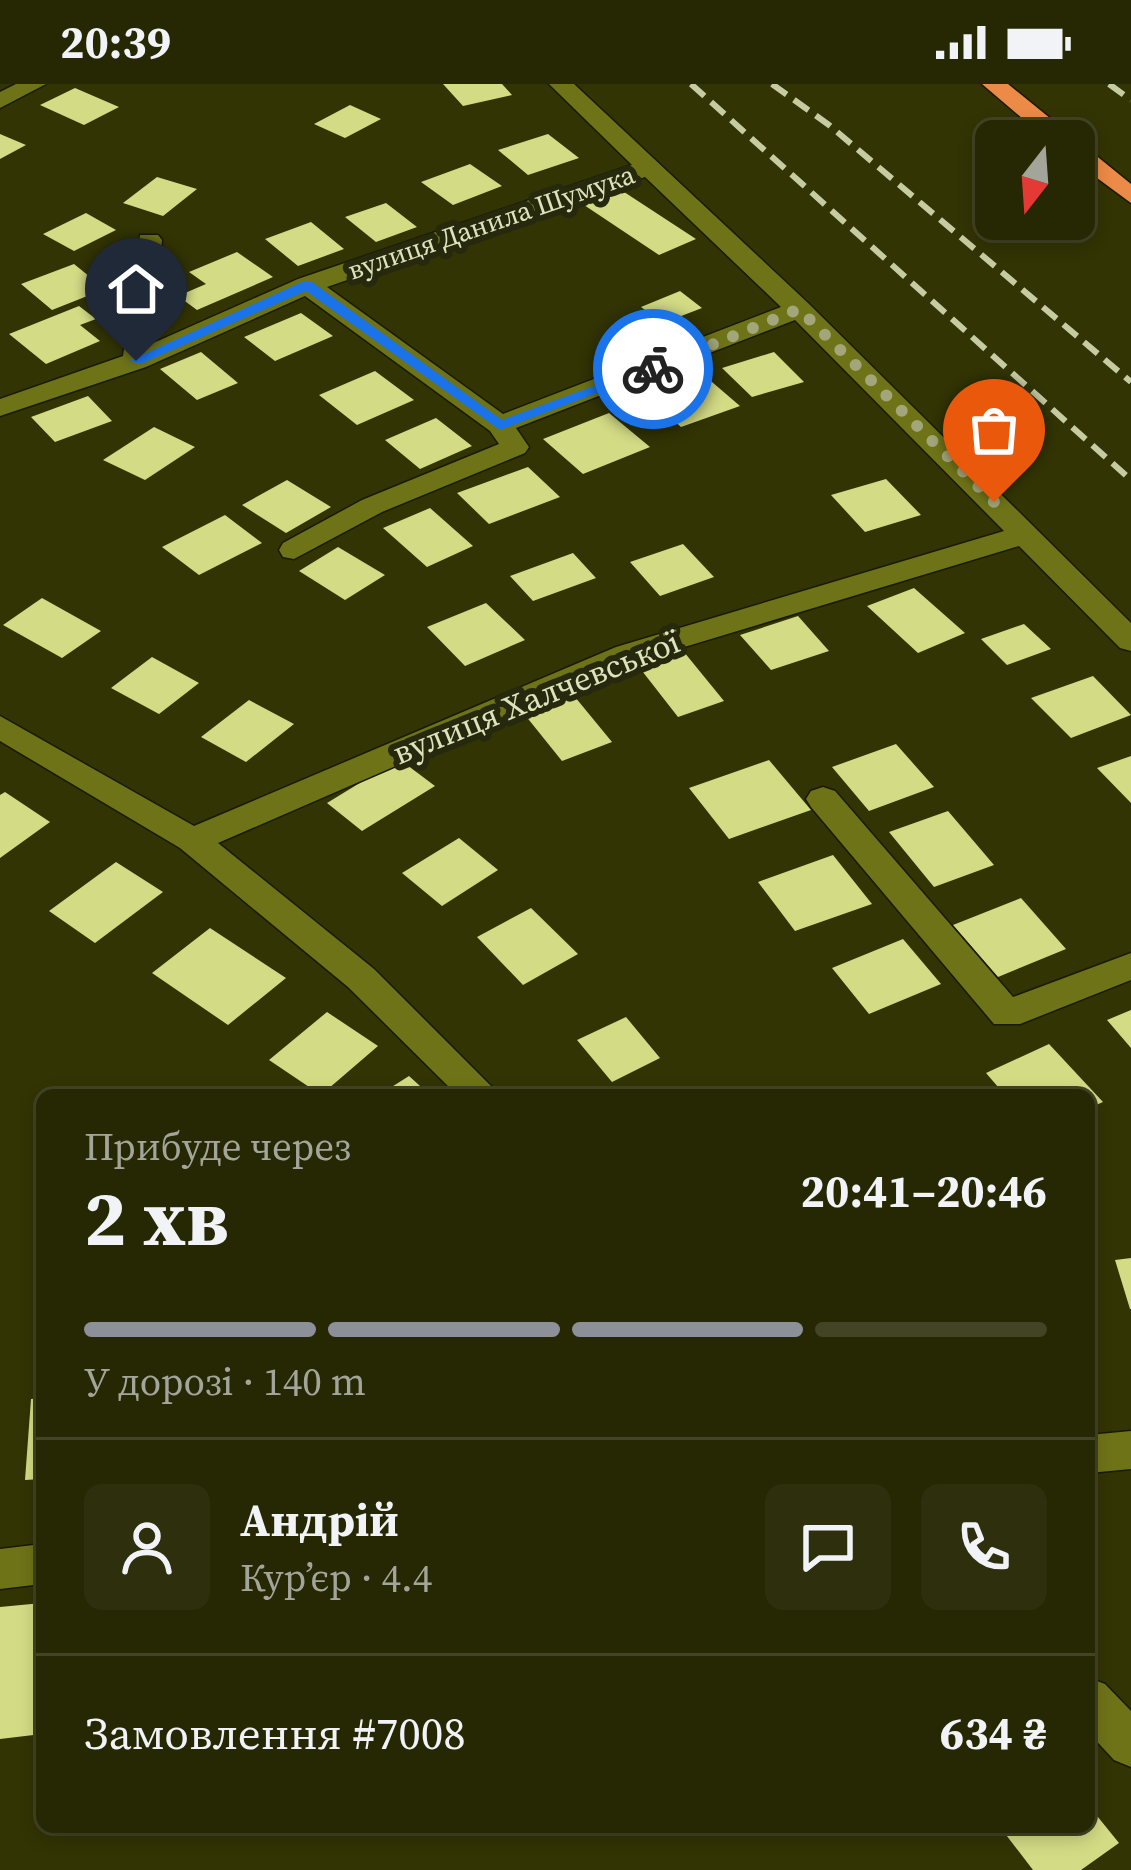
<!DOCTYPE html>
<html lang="uk">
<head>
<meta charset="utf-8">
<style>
	body { margin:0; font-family:"Source Serif 4",serif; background:#2e2f0d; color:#f1f3f6; height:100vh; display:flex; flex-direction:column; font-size:45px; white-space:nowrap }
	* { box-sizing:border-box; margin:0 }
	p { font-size:39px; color:#a4a59a }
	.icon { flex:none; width:66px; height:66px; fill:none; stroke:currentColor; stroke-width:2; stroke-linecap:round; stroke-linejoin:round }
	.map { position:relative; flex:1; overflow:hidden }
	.sheet { position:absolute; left:36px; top:1005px; width:1059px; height:744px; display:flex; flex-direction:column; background:#262703; border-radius:18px; box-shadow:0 6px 18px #0003,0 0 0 3px #424425 }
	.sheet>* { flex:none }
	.needle { width:78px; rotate:197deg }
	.controls { position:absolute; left:975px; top:36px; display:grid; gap:24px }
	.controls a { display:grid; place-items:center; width:120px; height:120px; border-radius:18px; background:#262703; box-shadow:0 6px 18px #0003,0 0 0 3px #424425; font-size:60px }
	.pin { position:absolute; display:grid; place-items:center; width:102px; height:102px; color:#fff; margin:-123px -51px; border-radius:50% 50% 50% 0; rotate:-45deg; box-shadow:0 0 12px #0007 }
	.pin .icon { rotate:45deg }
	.courier { position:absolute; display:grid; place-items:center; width:120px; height:120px; margin:-60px; border:9px solid #1a73e8; border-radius:50%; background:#fff; color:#222; box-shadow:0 3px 15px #0007 }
	.headline em { font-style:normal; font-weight:700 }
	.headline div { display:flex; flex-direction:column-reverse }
	.headline { display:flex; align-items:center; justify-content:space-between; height:204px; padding:0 48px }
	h1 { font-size:78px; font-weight:700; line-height:90px }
	.bar { display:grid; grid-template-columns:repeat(4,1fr); gap:18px 12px; align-content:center; height:144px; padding:0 48px }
	.bar i { height:15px; border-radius:9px; background:#424425 }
	.bar .selected { background:#8c9099 }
	.bar p { grid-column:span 4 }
	.line { display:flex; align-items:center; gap:30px; padding:0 48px; border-top:3px solid #424425 }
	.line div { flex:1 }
	.round { display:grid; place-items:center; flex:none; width:126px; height:126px; border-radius:18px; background:#2e2f0d }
	.status { display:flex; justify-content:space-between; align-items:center; height:84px; padding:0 60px; background:#262703; direction:ltr }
	.status svg { height:33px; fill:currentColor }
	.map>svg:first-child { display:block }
	.building { fill:#d3db85 }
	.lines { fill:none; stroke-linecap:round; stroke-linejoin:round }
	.minor-casing { stroke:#191b02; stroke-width:3 }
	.highway-casing { stroke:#191b02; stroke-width:3 }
	.minor { fill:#6e7318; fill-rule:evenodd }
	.highway { fill:#ec8a47; fill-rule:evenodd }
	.rail { stroke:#c6cba1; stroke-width:6; stroke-dasharray:18 9; stroke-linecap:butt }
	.route { fill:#1a73e8 }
	.done { stroke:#a2a67a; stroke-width:12; stroke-dasharray:0 21.6 }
	.labels { text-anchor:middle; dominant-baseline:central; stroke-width:12; stroke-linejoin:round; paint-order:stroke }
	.far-street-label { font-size:27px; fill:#dee3ba; stroke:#27290e }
	.street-label { font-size:33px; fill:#dee3ba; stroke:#27290e }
</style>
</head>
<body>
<div class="status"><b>20:39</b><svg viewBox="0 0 49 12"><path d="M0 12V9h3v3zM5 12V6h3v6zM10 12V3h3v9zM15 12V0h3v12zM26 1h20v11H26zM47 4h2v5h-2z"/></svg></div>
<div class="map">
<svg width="1131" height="1786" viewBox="0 0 1131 1786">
	<rect width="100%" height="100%" fill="#323404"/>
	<path class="building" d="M443,0H502L512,11L463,22Z
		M75,4L119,23L84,41L40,21Z
		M350,21L381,35L345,54L314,40Z
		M0,50L26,61L0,75Z
		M548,50L579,74L528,91L498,66Z
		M470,80L502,102L453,121L421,98Z
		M157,93L197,105L163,132L123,119Z
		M618,104L696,155L659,171L581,119Z
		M386,119L417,143L376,158L345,133Z
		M86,129L116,146L74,167L43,150Z
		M311,138L344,165L298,182L265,155Z
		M237,168L273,193L197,226L178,212L206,200L189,188Z
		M74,180L105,205L52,226L21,200Z
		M680,207L702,224L663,239L641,223Z
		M79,222L96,235L80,241L100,257L46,280L9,250Z
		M301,229L333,252L275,277L244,253Z
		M201,268L238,299L197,316L160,285Z
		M774,268L804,298L752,313L722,284Z
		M375,287L414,316L357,341L319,311Z
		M705,292L740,322L681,343L647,313Z
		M88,312L112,337L55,358L31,333Z
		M609,329L650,363L583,390L543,355Z
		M436,334L472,362L420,385L385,356Z
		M154,343L195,363L145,396L103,376Z
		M528,383L560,413L489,440L457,409Z
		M886,395L921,431L865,448L831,411Z
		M287,396L331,423L286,449L242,421Z
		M430,424L473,462L427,483L383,444Z
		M225,431L262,459L199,491L162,463Z
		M683,460L714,493L660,512L630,478Z
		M338,463L385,491L345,516L299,487Z
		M573,469L596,494L533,517L510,492Z
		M914,504L965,549L918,569L867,522Z
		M42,514L101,547L62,574L3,541Z
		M486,519L525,556L465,582L427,543Z
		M798,532L829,567L771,586L740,551Z
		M1024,540L1051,565L1007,581L981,555Z
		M684,568L724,617L678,633L639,583Z
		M152,573L199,599L159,630L111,604Z
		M1093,592L1131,631L1071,654L1031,614Z
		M575,613L612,658L562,677L525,631Z
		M249,616L294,640L246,678L201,653Z
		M896,660L934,703L869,727L832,683Z
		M1131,672V719L1097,684Z
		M399,675L435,702L362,747L327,719Z
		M769,676L811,726L729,755L689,704Z
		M5,708L50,738L0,774V711Z
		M948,727L994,781L934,803L889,748Z
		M459,754L498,786L442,822L402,789Z
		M833,771L872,820L795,847L758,798Z
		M116,778L163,808L95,859L49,827Z
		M1021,814L1066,865L998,893L953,841Z
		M531,824L578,870L523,901L477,853Z
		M210,844L286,894L228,941L152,889Z
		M903,855L941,900L869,930L832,884Z
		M1131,926V964L1107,936Z
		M327,928L378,962L321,1011L269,976Z
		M626,933L660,974L612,998L577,956Z
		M1049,960L1103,1018L1089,1024V1011H1005L986,989Z
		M409,992L430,1011H379Z
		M1131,1174V1225H1130L1115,1176Z
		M42,1314V1395L25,1396L31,1315Z
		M42,1519V1650L0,1655V1523Z
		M1089,1722L1119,1759L1081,1786H1033L1000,1743H1089Z"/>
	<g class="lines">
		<defs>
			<path id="minor" d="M16,0H46L0,24V8Z
				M549,0H574L808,219L1131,539V567L1120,564L1019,462L638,577L218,759L374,885L500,1011H457L348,903L180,764L0,657V632L194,742L616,563L1004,447L795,236L516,344L529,363L525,369L382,428L294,475L283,473L279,466L283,459L362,416L499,360L490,347L305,212L146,283L0,332V315L123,272L140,151H158L162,156L151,260L298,195L632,81ZM645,93L781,223L503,330L327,203Z
				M823,703L835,707L1013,913L1131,869V896L1020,940H994L811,723L806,715L811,707Z
				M1131,1347V1385L1089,1389V1351Z
				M42,1460V1500L0,1505V1465Z
				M1089,1594L1105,1600L1131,1627V1683L1114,1676L1089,1649Z"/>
			<path id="highway" d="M982,0H1008L1131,100V119L1074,77V57H1049Z"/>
		</defs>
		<use href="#minor" class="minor-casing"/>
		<use href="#highway" class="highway-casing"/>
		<use href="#minor" class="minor"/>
		<use href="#highway" class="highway"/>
		<path class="rail" d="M691,0L1131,396
			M772,0L829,41L1131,298
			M1109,0L1131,16"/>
	</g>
	<path class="route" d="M302,198H312L502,336L648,282L660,285L500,346L306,207L141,280L129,277Z"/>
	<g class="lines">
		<path class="done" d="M653,285L799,225L994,418"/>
	</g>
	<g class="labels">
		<g class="far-street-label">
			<text transform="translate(491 138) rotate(-19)">вулиця Данила Шумука</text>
		</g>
		<g class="street-label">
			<text transform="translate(536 613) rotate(-22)">вулиця Халчевської</text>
		</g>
	</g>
</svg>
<div class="controls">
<a><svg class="needle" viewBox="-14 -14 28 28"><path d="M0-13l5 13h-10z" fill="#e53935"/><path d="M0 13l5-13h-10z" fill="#a4a59a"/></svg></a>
</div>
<div class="pin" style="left:994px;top:418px;background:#ea580c"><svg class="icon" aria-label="bag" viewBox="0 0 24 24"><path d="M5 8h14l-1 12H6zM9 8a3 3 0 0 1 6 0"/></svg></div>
<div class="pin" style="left:136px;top:277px;background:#1f2937"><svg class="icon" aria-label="home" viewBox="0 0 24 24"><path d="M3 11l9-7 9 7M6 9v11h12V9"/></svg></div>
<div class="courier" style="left:653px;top:285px"><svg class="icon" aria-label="bike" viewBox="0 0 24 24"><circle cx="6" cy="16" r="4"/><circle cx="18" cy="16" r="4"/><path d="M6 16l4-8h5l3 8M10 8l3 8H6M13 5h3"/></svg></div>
<section class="sheet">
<div class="headline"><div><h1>2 хв</h1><p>Прибуде через</p></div><em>20:41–20:46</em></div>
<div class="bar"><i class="selected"></i><i class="selected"></i><i class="selected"></i><i></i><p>У дорозі · 140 m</p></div>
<div class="line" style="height:216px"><a class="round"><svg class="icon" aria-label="person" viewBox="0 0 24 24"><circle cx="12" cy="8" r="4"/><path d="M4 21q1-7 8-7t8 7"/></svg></a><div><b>Андрій</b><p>Кур’єр · 4.4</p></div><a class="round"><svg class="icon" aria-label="chat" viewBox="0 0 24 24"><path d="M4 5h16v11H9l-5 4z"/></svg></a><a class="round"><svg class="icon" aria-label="phone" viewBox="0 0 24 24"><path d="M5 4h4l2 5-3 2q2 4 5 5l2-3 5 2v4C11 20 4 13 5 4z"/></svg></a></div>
<div class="line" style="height:156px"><div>Замовлення #7008</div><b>634 ₴</b></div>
</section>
</div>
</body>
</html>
